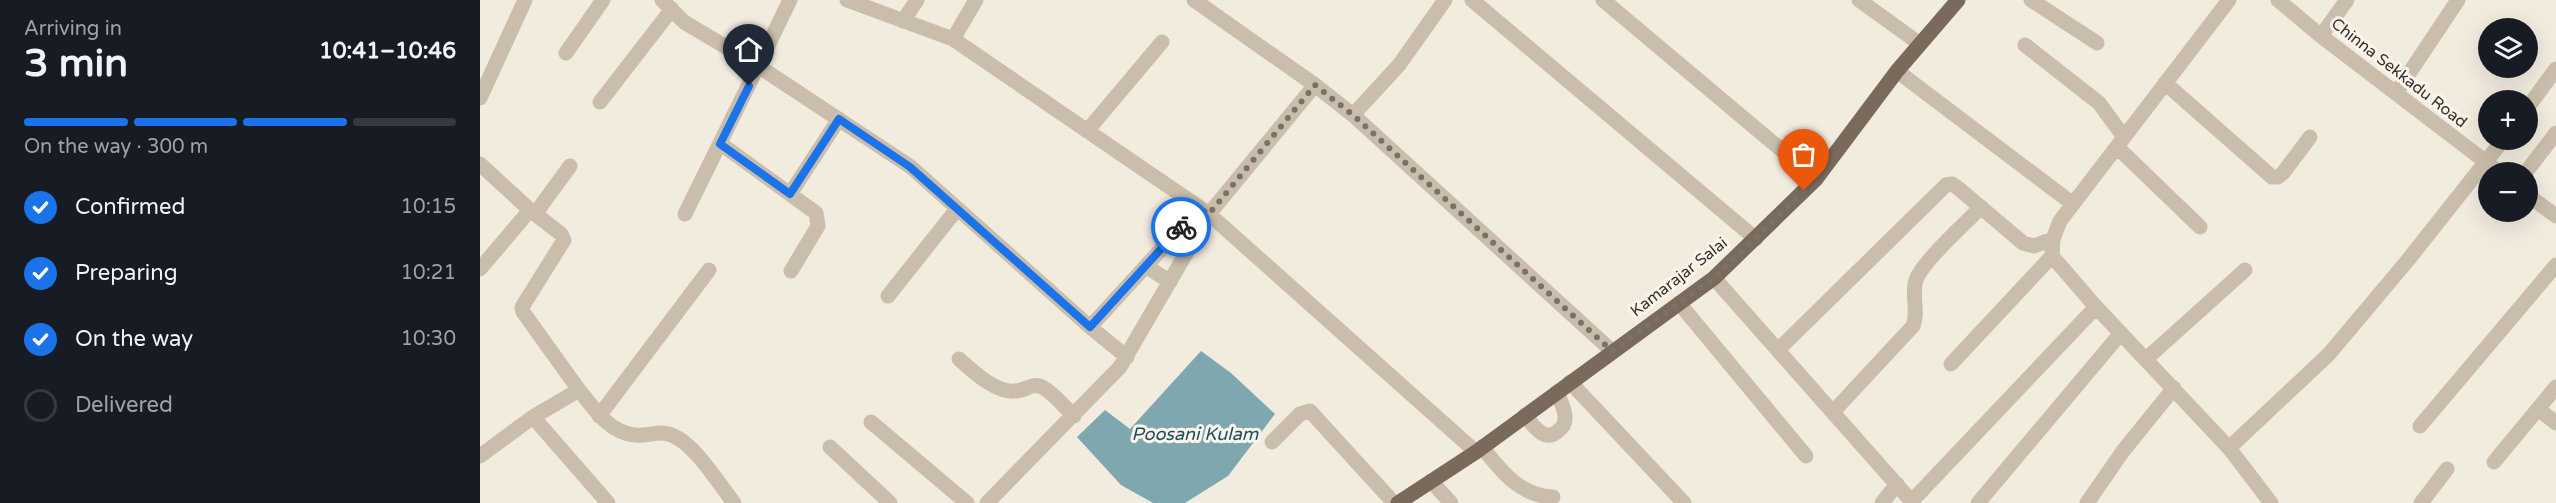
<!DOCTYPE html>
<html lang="en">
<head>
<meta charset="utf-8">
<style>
	body { margin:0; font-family:"Varela Round",sans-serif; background:#242831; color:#f1f3f6; height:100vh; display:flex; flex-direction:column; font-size:22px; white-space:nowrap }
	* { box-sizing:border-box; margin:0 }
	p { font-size:20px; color:#9ea1a6 }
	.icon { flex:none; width:33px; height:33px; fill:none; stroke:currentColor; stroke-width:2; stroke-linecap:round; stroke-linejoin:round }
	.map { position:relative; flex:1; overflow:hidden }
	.sheet { display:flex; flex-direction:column; background:#171b24; width:480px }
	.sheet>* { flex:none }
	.buttons { position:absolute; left:1998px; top:18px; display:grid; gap:12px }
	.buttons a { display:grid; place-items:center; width:60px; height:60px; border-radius:50%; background:#171b24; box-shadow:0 6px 24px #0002; font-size:30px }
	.pin { position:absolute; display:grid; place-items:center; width:51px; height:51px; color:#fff; margin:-62px -26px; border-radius:50% 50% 50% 0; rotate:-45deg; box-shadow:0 0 6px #0007 }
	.pin .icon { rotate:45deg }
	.courier { position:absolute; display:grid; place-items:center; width:60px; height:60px; margin:-30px; border:4px solid #1a73e8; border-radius:50%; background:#fff; color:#222; box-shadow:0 2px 8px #0007 }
	.headline em { font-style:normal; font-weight:700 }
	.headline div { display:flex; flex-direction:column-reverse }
	.headline { display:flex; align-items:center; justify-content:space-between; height:102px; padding:0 24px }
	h1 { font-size:39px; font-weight:700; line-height:45px }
	.bar { display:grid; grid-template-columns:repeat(4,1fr); gap:9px 6px; align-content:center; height:72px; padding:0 24px }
	.bar i { height:8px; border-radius:4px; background:#363941 }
	.bar .on { background:#1a73e8 }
	.bar p { grid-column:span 4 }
	ol { padding:0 24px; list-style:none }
	li { display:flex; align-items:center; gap:18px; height:66px }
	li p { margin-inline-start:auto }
	li .icon { padding:6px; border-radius:50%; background:#1a73e8; color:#fff; stroke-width:4 }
	li:last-child { color:#9ea1a6 }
	li i { width:33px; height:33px; border:3px solid #363941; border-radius:50% }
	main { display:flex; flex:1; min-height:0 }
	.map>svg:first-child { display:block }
	.water { fill:#7fa7af }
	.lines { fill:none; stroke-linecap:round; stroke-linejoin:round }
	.minor { stroke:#cabdab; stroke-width:15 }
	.major { stroke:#7a6a5c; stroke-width:15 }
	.done { stroke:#7a7269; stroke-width:6; stroke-dasharray:0 10.8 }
	.route { stroke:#1a73e8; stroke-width:8 }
	.labels { text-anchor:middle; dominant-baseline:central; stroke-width:6; stroke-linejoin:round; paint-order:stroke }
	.street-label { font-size:16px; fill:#39302a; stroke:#faf5ec }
	.water-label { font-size:18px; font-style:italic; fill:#214f59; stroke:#faf5ec }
</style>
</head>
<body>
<main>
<section class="sheet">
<div class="headline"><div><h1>3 min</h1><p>Arriving in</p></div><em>10:41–10:46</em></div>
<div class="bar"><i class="on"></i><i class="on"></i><i class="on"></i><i></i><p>On the way · 300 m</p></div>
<ol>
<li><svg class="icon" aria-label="check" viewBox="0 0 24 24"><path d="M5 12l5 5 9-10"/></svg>Confirmed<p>10:15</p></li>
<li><svg class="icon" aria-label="check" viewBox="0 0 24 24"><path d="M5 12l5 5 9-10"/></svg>Preparing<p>10:21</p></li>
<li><svg class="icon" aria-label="check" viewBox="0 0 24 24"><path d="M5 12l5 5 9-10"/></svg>On the way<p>10:30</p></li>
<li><i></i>Delivered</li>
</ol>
</section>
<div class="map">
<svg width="2076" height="503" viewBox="0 0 2076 503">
	<rect width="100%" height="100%" fill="#f2ecdf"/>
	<path class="water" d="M721,351L751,373L795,414L748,476L705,503H673L641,485L597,437L625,410L650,429Z"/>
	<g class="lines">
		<path class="minor" d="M182,0L204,22L278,66L310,0
			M367,0L473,39L729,214L996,452
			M714,0L835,85L873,115L1132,351
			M992,0L1276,239
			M1123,0L1336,179
			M1379,0L1440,44
			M1551,0L1617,43
			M1749,0L1580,221L1573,239L1572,256L1616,307L1749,448L1791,503
			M1798,0L1841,36L2019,172
			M423,21L437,0
			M1841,36L1867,0
			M473,39L496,0
			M1545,45L1619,103L1644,137
			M86,53L123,0
			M1417,71L1593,204
			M1685,83L1792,177H1798L1803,173L1830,137
			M1916,93L1978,0
			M0,98L45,0
			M120,102L192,9
			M2048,107L2076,69
			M873,115L919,65L965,0
			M607,131L682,42
			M241,144L336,213L338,226L311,271
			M1637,147L1720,227
			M0,164L50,210L81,234L84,240L42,307L43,312L99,390
			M2046,172L2076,133
			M310,194L359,119
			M2048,195L2076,216
			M55,214L90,166
			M205,214L278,66L431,167L610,327L719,208
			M666,266L690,282
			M0,269L50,210
			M1234,278L1433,503
			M408,296L477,209
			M1199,303L1326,456
			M610,327L647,357
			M1298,350L1466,185L1472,184L1478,188L1543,243L1554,246L1573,239
			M479,359C493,371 515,393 535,391C546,391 552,382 562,387C574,393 584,407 594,416
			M1666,359L1765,270
			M1471,364L1572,256
			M1090,382L1204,503
			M2058,409L2076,423
			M1353,412L1433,326C1439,311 1431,295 1436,280C1443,261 1485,224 1501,207
			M1045,415C1053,426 1065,443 1078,431C1082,428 1085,424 1085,419C1086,411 1080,400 1077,392
			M119,416L229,270
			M53,417L128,503
			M391,422L487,503
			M1940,426L2076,265
			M792,442L820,414L830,411L914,503
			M350,447L410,503
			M1002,447C1021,471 1040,496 1073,497
			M1749,448L1849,354L1928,260L2023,140
			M0,456L53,417L99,390C114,408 129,433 155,435C170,437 180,428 196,437C217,448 239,484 254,503
			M2014,462L2076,387
			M951,481L971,503
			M1431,502L1616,307
			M507,503L640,367L729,214L835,85
			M1402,503L1417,484
			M1498,503L1641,333
			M1607,503L1643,451L1694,388
			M1941,503L1967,469"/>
		<path class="major" d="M918,503L996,452L1234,278L1336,179L1417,71L1478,0"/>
	</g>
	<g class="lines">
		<path class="done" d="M701,227L719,208L729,214L835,85L873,115L1132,351L1234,278L1324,191"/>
		<path class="route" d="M269,86L240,144L310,194L359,119L430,167L610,327L701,227"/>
	</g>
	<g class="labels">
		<g class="street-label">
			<text transform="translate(1919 73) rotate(38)">Chinna Sekkadu Road</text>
			<text transform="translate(1199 277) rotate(-38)">Kamarajar Salai</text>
		</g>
		<g class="water-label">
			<text x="715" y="434">Poosani Kulam</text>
		</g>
	</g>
</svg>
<div class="buttons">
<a><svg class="icon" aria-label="layers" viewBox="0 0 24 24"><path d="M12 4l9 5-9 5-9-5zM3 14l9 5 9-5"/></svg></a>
<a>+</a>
<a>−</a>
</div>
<div class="pin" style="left:1324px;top:191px;background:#ea580c"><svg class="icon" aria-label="bag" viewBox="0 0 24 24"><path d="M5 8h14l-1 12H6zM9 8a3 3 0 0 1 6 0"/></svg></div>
<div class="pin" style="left:269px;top:86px;background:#1f2937"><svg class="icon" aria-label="home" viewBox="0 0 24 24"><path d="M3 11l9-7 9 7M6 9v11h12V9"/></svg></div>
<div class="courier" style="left:701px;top:227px"><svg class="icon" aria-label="bike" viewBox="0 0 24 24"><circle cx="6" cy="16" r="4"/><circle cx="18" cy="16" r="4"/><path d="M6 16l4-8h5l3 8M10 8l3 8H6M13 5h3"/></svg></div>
</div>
</main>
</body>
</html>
